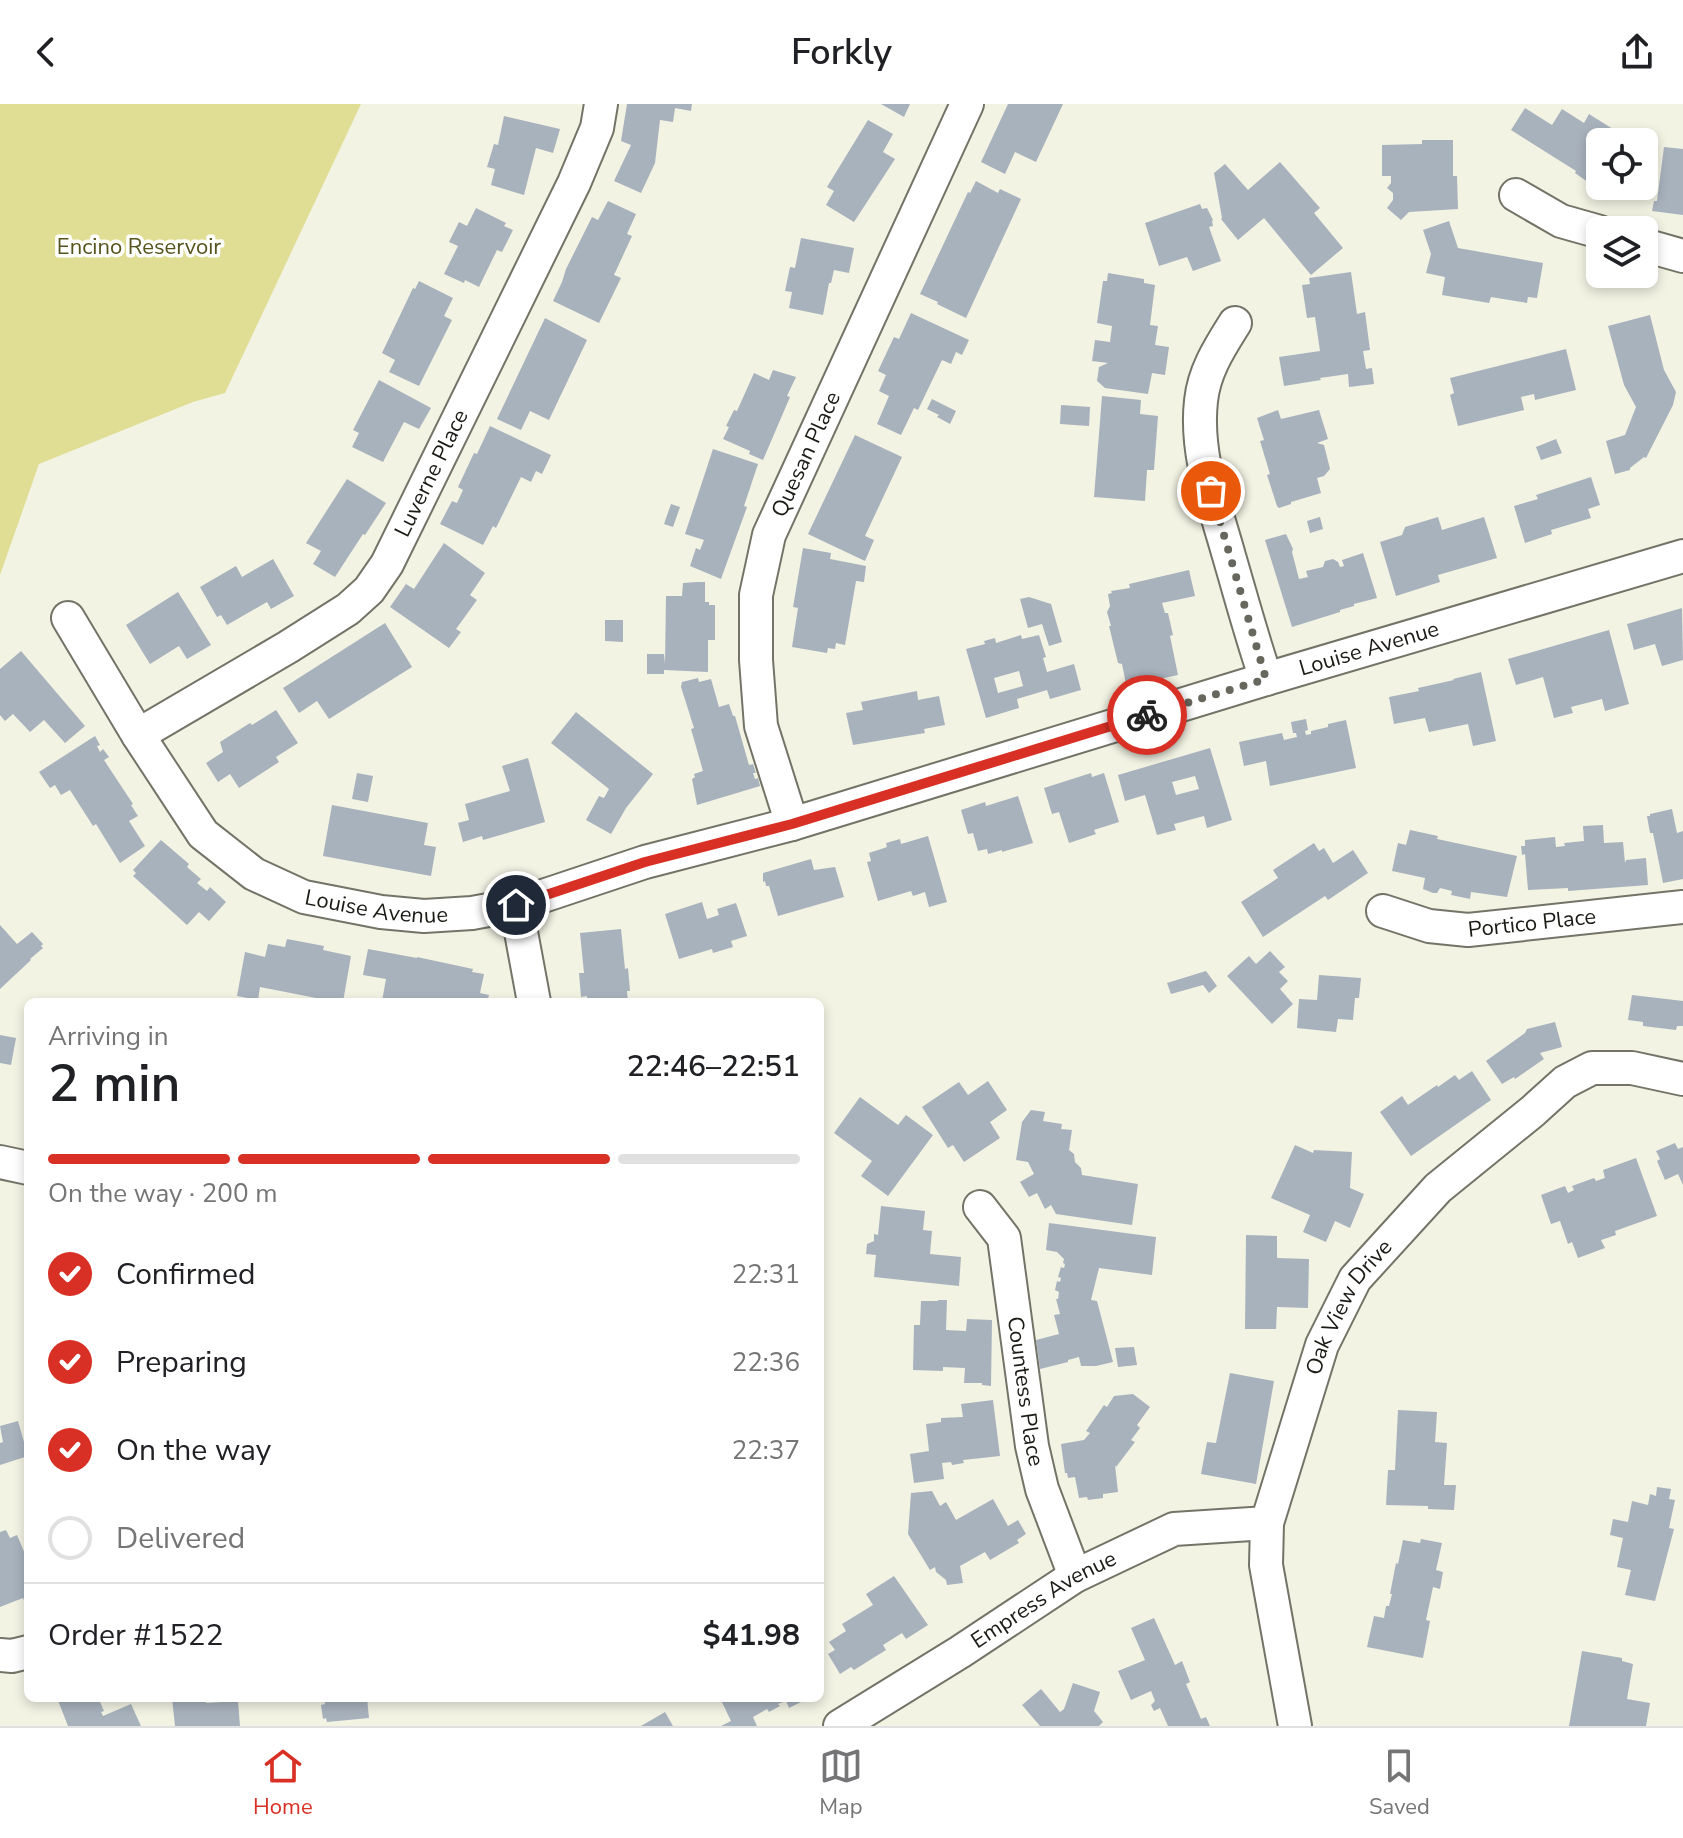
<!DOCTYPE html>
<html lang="en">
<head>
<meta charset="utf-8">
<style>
	body { margin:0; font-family:"Nunito Sans",sans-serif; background:#f6f6f6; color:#202124; height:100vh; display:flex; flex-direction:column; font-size:30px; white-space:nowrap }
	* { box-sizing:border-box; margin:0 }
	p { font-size:26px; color:#757577 }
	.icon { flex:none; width:44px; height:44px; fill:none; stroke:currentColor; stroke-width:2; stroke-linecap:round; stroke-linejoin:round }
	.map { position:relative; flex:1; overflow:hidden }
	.panel { position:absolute; left:24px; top:894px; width:800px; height:704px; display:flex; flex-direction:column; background:#fff; border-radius:12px; box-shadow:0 4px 12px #0003 }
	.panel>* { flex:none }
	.controls { position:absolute; left:1586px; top:24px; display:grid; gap:16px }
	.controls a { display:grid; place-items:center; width:72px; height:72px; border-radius:12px; background:#fff; box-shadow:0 4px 12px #0003; font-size:40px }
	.pin { position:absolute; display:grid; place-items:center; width:68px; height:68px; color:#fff; margin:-34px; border:4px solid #fff; border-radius:50%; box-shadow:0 2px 8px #0007 }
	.courier { position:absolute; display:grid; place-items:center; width:80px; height:80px; margin:-40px; border:6px solid #d93025; border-radius:50%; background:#fff; color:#222; box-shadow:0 2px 10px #0007 }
	.head em { font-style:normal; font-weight:600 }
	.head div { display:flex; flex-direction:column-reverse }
	.head { display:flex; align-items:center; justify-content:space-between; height:136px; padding:0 24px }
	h1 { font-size:52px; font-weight:600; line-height:60px }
	.bar { display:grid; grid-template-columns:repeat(4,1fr); gap:12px 8px; align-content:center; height:96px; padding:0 24px }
	.bar i { height:10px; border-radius:6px; background:#e0e0e0 }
	.bar .current { background:#d93025 }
	.bar p { grid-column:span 4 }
	.line { display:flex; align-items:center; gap:20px; padding:0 24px; border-top:2px solid #e0e0e0 }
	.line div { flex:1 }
	ol { padding:0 24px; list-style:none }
	li { display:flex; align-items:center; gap:24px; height:88px }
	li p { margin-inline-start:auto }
	li .icon { padding:8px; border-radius:50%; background:#d93025; color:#fff; stroke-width:4 }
	li:last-child { color:#757577 }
	li i { width:44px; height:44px; border:4px solid #e0e0e0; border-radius:50% }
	header { display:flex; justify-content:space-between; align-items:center; height:104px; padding:0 24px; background:#fff; font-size:36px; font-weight:600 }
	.dock { display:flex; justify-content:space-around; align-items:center; height:112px; border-top:2px solid #e0e0e0; background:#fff; font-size:22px; color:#757577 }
	.dock a { display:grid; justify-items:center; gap:4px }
	.dock .current { color:#d93025 }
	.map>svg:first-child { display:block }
	.green { fill:#e0de95 }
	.building { fill:#a8b2bd; fill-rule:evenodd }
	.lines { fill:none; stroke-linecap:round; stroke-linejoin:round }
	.minor-casing { stroke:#737367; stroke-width:36 }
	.minor { stroke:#fff; stroke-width:32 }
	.done { stroke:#67675e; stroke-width:8; stroke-dasharray:0 14.4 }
	.route { stroke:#d93025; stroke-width:10 }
	.labels { text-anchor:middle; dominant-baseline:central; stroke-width:7; stroke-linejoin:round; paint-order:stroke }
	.park-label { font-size:22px; fill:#56541d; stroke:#fff }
	.street-label { font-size:22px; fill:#1b1b16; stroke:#fff }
</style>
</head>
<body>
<header><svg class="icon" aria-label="back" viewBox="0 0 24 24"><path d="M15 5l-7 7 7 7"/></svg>Forkly<svg class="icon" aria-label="share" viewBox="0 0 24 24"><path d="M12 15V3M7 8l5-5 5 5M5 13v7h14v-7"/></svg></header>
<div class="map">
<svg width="1683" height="1622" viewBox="0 0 1683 1622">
	<rect width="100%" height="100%" fill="#f3f3e4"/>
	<path class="green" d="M0,0H361L225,289L193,298L39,360L0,471Z"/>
	<path class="building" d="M627,0H692L691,7L675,4L673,18L660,16L655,59L641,89L614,77L631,41L621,37Z
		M881,0H910L904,13Z
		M1008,0H1063L1036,58L1015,48L1005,70L981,58Z
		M1525,4L1552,21L1562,5L1584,19L1589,10L1624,32L1620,38H1600V69L1592,81L1575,69L1576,67L1511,26Z
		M504,12L560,25L553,49L536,44L524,91L491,81L495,65L487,63L494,40L498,41Z
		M868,16L893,30L883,48L895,55L854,118L826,101L834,87L827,83Z
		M1422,36H1453V72H1457L1458,105L1409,108L1401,116L1387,104L1393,96V89L1387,84L1391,79V72H1382V41L1422,40Z
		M1664,43L1683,45V111L1652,107L1654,97H1657Z
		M1280,58L1320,104L1314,109L1343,144L1311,171L1264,114L1238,136L1221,115L1222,114L1214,69L1225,60L1248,86Z
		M976,77L998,89L1000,85L1021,95L966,214L937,200L938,198L920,190L968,88L970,89Z
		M608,97L636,110L627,130L632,132L614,171L621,174L599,219L553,197L562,178L566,165L592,113L598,116Z
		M1200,100L1202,105L1207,104L1213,116L1212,117L1213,122L1209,123L1221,157L1193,167L1187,153L1159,162L1145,119Z
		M476,104L506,119L504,122L513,126L502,148L497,146L479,183L465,176L464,179L444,170L458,142L449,138L459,118L467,122Z
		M1449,117L1458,144L1543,159L1537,194L1528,193L1527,199L1491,193L1489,199L1442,191L1445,173L1426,169L1431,150L1423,126Z
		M801,134L854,144L849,169L834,166L831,179H829L823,211L789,204L792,188L785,187L790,163L795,164Z
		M1351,168L1357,210L1365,208L1370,246L1363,247L1366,265L1372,264L1374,280L1349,283L1348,270L1320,274L1321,276L1284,282L1279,253L1320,247L1315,213L1307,214L1302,181L1310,180L1309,174Z
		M1108,169L1144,175V179L1155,181L1150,221L1158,222L1155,241L1169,243L1165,271L1152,269L1148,290L1105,284L1097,277L1099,263L1108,259L1092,257L1095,236L1110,238L1112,222L1097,219L1103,177H1107Z
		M419,177L453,194L444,212L452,216L419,282L389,268L395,256L382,249L413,184L415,185Z
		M911,209L969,236L962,251L956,248L951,260L942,256L918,306L914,304L901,331L877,320L889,292L879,287L886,271L878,267L894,233L899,235Z
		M1650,211L1664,266L1676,288L1673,301L1646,354L1644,353L1630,364V366L1615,370L1606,337L1625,331L1636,303L1624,281L1608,222Z
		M545,214L587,236L549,316L530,307L521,326L497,315Z
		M1566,245L1576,286L1535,296L1534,290L1521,293L1524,306L1458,322L1450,291L1454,289L1450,274Z
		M773,266L796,273L787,292L790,293L763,356L749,350L750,347L723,335L729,323L726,322L734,306L737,307L754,269L769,276Z
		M379,276L431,304L419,325L404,318L383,358L352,343L359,329L353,326Z
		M1102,292L1141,296L1140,310L1158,312L1154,366H1147L1145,397L1094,393Z
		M932,295L956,307L950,320L937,313L939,311L927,305Z
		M1061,301L1090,303L1089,322L1060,320Z
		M1278,306L1281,315L1319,306L1328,335L1317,339L1324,341L1330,365L1324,372L1317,374L1321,389L1291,398V400L1279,404L1277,402L1267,371L1270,370L1260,337L1264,336L1257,314Z
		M490,322L551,351L542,370L536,367L531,378L521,373L496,424L493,422L483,441L440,420L452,397L457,399L463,386L458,383L474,349L477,350Z
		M855,331L902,353L865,432L874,436L865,457L808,430Z
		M1556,335L1562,349L1541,356L1536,343Z
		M713,345L758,360L744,402L747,403L721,475L690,462L696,444L700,446L704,436L685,430Z
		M1591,373L1600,401L1588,405L1591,414L1551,426L1552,430L1525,439L1514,402L1538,395L1536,391Z
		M347,375L386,399L365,431L363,430L335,473L313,460L321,447L306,439Z
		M671,400L680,403L673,423L664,420Z
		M1320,413L1323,425L1310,429L1307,417Z
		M1438,413L1442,426L1484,413L1497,454L1438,471L1440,478L1396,492L1380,438L1402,431L1405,423Z
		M1286,430L1293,445L1292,448L1299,475L1308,473L1306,467L1323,463L1325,457L1333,455L1338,458L1340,463L1344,462L1342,456L1363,449L1377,494L1354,500V502L1340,506V508L1292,523L1265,436Z
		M444,439L485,469L470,491L477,496L456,525L461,528L449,544L390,503L406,480L414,485Z
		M803,444L831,449L830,455L866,462L864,478L856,477L845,541L836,539L835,545L828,544L827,549L792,543L798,504L793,503Z
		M273,455L294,492L271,505L267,498L227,521L221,511L217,513L200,483L236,462L242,473Z
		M1189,466L1195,492L1162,499L1165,509H1168L1173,531L1170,532L1178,571L1137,580V578L1126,580L1122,560L1118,559L1109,522H1111L1107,508L1110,502L1108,490L1112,489L1111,487L1130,484L1129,480Z
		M697,478H705V498H709V501H715V536H708V568L664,566V570H647V550H664L665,560L666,492H682L683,479Z
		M178,488L211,541L187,555L179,542L150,560L126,521Z
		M1029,493L1051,500L1062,538L1049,542L1042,520L1028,524L1020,495Z
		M1682,504L1683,556L1662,562L1655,540L1634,546L1627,520Z
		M605,516H623V538L605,537Z
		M385,519L412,563L329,615L317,597L299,609L283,584Z
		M1609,526L1629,600L1605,607L1602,595L1571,603L1573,609L1554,614L1543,573L1516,581L1508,555Z
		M1021,531L1022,535L1039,531L1046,553L1043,554L1047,568L1074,560L1081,586L1050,595L1047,586L1017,595L1019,604L986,614L966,545L985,540L984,537L995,534L996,539ZM1019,567L1023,582L998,589L994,574Z
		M21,547L85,622L65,639L44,616L30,628L13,610L5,617L0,611V565Z
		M1481,568L1496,637L1473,642L1468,620L1429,628L1425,614L1394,620L1389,593L1419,587L1418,584L1454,576L1453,575Z
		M698,574L699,578L711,575L719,603L729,600L733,612H735L749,661L753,660L756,669H753L755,675L758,674L760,682L697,701L692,675L695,673L694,670L703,667L691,625L694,624L681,583L682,578Z
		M917,587L918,596L939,592L945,621L924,625L925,629L853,641L846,609L863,606L861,598Z
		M276,606L298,639L276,653L279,658L239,684L230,670L218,678L206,659L223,648L220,638L250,619L252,621Z
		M576,608L653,670L626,704L611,730L586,716L599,692L604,694L609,685L551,639Z
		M1306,615L1308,626L1305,627L1306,631L1311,630V627L1328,623V620L1346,616L1356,664L1270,682L1266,657L1244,662L1239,638L1282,629L1284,636L1297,633L1296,629H1293L1291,618Z
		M95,632L100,641L97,642L100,648L103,645L109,653L104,656L133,700L131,701L138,712L129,717L145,742L120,759L96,720L93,722L70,686L61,691L55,681L50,684L39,668Z
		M1210,644L1232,716L1207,724L1204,712L1174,720L1176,726L1157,731L1145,691L1125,697L1118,671ZM1195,672L1199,685L1176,691L1172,678Z
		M528,654L545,718L483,736L482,732L463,738L458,719L469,716L465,700L510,687L502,662Z
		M357,669L373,672L368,698L352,695Z
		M1091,669L1092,673L1104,669L1119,718L1094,726L1096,730L1069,739L1059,708L1052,710L1044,684Z
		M1018,692L1033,739L1002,748V746L988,750L987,745L978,747L973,729L968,730L961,706L985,698L986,702Z
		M332,701L428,719L424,741L436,743L431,772L323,752Z
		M1672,705L1677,729L1683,727V775L1663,779L1653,729H1650L1647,712H1650V710Z
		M1603,721L1604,739L1623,738L1625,759L1626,756L1646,754L1648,781L1568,787V784L1528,786L1525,750L1522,751L1521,742H1525V736L1555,733L1556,743L1565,742L1564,739L1584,737L1583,722Z
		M1410,726L1438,732L1437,735L1517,752L1507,793L1471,788L1470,795L1451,791L1452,787L1440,784L1437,789H1433L1423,785L1425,774L1392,767L1398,739L1406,741Z
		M928,732L947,798L929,803L925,788L913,792L911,787L878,797L867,758L871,757L869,749L887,743L886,739L900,735L901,740Z
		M161,736L189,760L187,763L201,775L197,779L207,787L210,783L226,798L209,817L199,808L187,821L133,772L136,769L133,766Z
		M1314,739L1319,747L1324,744L1333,759L1353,746L1368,769L1328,796L1325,792L1263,833L1241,798L1278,774L1273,766Z
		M811,755L814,766L835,763L844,793L778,812L769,782H766L765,777L763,778V769Z
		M702,798L707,815L719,811L717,805L736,799L747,832L731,837L733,843L713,849L712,845L679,855L665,810Z
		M0,821L17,840L32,828L43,840L41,842L43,844L30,855L31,856L0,885Z
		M621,825L625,865L628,864L630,887H627L628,898H587V892L581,893L579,869H584L580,829Z
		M287,835L324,842L323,846L351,852L343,898H315L316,894L260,883L258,896L237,892L245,848L265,853L268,840L285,843Z
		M368,845L417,854V853L473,865L472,868L484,870L480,889L489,891L487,898L382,897L386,875L363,871Z
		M1270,847L1285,863L1279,868L1288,877L1280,885L1293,900L1272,920L1227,872L1249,852L1256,860Z
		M1206,867L1217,882L1209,889L1203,881L1171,890L1167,879Z
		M1319,871L1361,874L1359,894H1355L1353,916L1338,915L1336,928L1297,924L1299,895L1317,896Z
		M1632,891L1683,897V922H1677L1676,926L1643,922V918L1628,916Z
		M1555,918L1562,943L1540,949L1544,955L1515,975L1514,973L1502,980L1486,957L1525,929L1527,925Z
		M0,931L16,934L11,961L0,959Z
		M1472,967L1491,996L1411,1052L1380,1008L1402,992L1408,1001L1437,981L1438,983L1455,971L1459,976Z
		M988,977L1007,1006L990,1018L1000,1034L964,1058L953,1041L948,1044L922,1003L959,978L968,991Z
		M860,993L898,1021L906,1011L933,1031L888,1092L861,1072L872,1057L834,1029Z
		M1031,1006L1045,1008L1043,1017L1062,1020L1061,1025L1072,1026L1069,1046L1074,1050L1075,1058L1081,1064L1082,1071L1138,1080L1132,1121L1056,1110L1051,1101L1045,1105L1037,1089L1029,1093L1020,1078L1034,1070L1028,1058L1016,1056L1022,1018Z
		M1675,1039L1678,1045L1683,1043V1081L1678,1070L1665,1076L1657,1057L1660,1055L1656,1047Z
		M1295,1041L1313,1049L1314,1046L1352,1048L1350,1084L1364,1090L1350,1124L1335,1117L1326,1138L1303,1128L1310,1111L1271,1094Z
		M1636,1054L1657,1112L1615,1127L1616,1131L1601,1136L1605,1144L1578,1154L1572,1138L1568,1140L1560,1117L1551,1120L1541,1091L1565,1082L1568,1089L1574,1086L1572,1082L1594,1074L1596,1077L1605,1074L1603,1066Z
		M881,1102L925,1107L923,1126L932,1127L930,1150L961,1153L959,1182L874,1173L876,1151L866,1150L867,1140L874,1137V1130L878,1131Z
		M1049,1119L1156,1133L1152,1171L1099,1164L1091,1196L1097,1197L1113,1258L1096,1262H1081L1079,1253L1068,1256V1258L1040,1265L1036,1236L1059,1230L1054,1211L1060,1210L1056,1195H1058L1059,1188L1055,1186L1057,1177L1060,1178L1061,1174L1058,1173L1061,1163L1064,1164L1065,1160L1063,1159L1064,1155L1057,1148L1046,1146Z
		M1246,1131L1277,1132V1154L1309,1155L1308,1204L1277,1203L1276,1225H1245Z
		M938,1196H947L946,1226L966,1227L967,1215L992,1216L991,1282L982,1281V1279H964L965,1264L943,1263V1267L913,1266L914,1221H920L921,1197H938Z
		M1134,1243L1137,1261L1118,1263L1115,1244Z
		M1230,1269L1274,1277L1256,1380L1201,1370L1207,1338L1216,1339Z
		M1133,1290L1150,1303L1137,1321L1140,1324L1131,1336L1135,1338L1116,1363L1115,1361L1118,1388L1103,1390V1394L1088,1396L1087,1393L1079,1394L1075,1373L1068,1374L1067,1369H1065L1061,1340L1084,1336L1090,1329L1086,1327L1104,1301L1107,1303L1114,1292Z
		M993,1296L1000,1352L963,1356L964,1359L952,1361L951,1358L942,1359L944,1375L914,1379L910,1350L929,1347L926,1320L941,1318V1314L963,1313L961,1300Z
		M1398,1306L1437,1308L1435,1338L1447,1339L1444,1381H1456L1454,1406L1428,1405V1402L1386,1401L1388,1366H1395Z
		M18,1317L28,1352L0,1361V1339L3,1338L0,1322Z
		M1657,1383L1671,1385L1669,1395L1675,1396L1669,1424L1674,1425L1655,1497L1625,1491L1631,1466L1617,1463L1623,1434L1610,1431L1613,1415L1628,1418L1632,1397L1648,1401L1650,1390L1656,1392Z
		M932,1387L940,1402L946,1398L956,1416L993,1395L1008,1422L1018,1416L1026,1430L1017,1436L1019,1439L990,1456L985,1448L960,1462L963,1479L947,1481L946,1476L936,1468L935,1463L930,1466L908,1430L911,1389Z
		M6,1426L10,1434L17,1431L28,1457V1506L23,1494L0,1503V1428Z
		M1421,1435L1442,1439L1436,1466L1443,1468L1440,1485L1433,1483L1426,1516L1430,1517L1423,1554L1367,1543L1374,1512L1384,1514L1386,1502H1389L1392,1490H1390L1396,1459L1398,1460L1403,1436L1420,1439Z
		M894,1472L928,1521L906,1535L902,1529L883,1541L886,1546L854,1566L851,1563L840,1570L828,1550L835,1546L829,1538L846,1527L842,1520L873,1501L866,1490Z
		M1154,1514L1175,1561L1182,1557L1190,1578L1186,1580L1201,1615L1206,1613L1210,1622H1168L1160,1604L1154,1607L1151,1601L1155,1597L1151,1587L1131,1596L1118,1567L1145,1556L1131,1524Z
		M1582,1547L1622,1554V1557L1633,1560L1627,1595L1650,1599L1646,1622H1569Z
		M1073,1579L1100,1588L1094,1607L1103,1618L1099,1622H1040L1022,1601L1041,1585L1060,1608L1064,1605Z
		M57,1594H111L100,1598L104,1607L101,1608L103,1612L131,1600L141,1622H68Z
		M172,1594H206V1599L238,1597L240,1622H175Z
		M324,1594H367L369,1614L327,1618L326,1614L323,1615L321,1601L325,1600Z
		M720,1594H809L789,1604L786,1597L778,1600L780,1602L769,1608L767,1605L753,1613L757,1622H721L731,1617Z
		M665,1608L673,1622H641Z"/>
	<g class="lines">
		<defs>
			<g id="minor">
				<path d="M1516,91L1561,117L1600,128"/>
				<path d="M1644,141L1683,152"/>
				<path d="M1235,219C1220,243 1204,267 1201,297C1195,350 1215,402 1229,452C1241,493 1252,534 1266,575"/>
				<path id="s1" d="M68,514L138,631L203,730L254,770L304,793L381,808L424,812L472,809L516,801L645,758L792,720L1266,575L1683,452"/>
				<path id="s2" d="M138,631L288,543L348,505L369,486L387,460L574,79L597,24L601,0"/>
				<path id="s3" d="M792,720L761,622L756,556V491L769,431L967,0"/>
				<path d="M516,801L534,898"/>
				<path id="s4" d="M1383,807L1429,822L1468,826L1683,803"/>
				<path d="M0,1058L28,1064"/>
				<path id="s5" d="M980,1103L1004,1134L1032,1342L1042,1385L1075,1472"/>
				<path d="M0,1551L12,1552L28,1548"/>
				<path id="s6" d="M840,1622L960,1548L1075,1472L1174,1425L1267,1419"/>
				<path id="s7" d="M1295,1622L1266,1461L1267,1419L1322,1241L1355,1175L1438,1084L1533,1007L1565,978L1592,964H1632L1683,975"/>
			</g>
		</defs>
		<use href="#minor" class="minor-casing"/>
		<use href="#minor" class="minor"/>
	</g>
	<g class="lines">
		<path class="done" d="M1147,611L1266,575L1211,387"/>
		<path class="route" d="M516,801L645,758L792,720L1147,611"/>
	</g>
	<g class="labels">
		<g class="park-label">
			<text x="139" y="143">Encino Reservoir</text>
		</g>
		<g class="street-label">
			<text stroke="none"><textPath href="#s3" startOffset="384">Quesan Place</textPath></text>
			<text stroke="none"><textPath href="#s2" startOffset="406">Luverne Place</textPath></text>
			<text stroke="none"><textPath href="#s1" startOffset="1480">Louise Avenue</textPath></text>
			<text stroke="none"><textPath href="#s1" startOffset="448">Louise Avenue</textPath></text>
			<text stroke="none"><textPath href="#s4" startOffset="152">Portico Place</textPath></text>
			<text stroke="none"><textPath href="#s7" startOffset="438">Oak View Drive</textPath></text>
			<text stroke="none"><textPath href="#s5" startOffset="194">Countess Place</textPath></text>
			<text stroke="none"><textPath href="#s6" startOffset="240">Empress Avenue</textPath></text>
		</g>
	</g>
</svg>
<div class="controls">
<a><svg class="icon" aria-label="locate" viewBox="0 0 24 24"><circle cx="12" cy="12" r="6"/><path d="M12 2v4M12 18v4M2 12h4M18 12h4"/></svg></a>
<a><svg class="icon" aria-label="layers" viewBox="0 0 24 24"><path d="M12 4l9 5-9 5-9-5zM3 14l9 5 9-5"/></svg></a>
</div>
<div class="pin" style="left:1211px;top:387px;background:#ea580c"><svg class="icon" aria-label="bag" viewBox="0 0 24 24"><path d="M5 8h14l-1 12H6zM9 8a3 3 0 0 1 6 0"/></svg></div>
<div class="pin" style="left:516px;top:801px;background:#1f2937"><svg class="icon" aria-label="home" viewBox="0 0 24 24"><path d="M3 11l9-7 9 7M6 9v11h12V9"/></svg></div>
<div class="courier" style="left:1147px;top:611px"><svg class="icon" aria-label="bike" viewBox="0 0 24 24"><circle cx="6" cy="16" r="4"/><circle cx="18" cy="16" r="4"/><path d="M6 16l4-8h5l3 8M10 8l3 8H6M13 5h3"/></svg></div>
<section class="panel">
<div class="head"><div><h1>2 min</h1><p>Arriving in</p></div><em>22:46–22:51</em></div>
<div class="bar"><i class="current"></i><i class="current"></i><i class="current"></i><i></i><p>On the way · 200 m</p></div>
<ol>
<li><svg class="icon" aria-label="check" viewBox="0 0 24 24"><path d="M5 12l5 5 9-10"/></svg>Confirmed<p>22:31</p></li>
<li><svg class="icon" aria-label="check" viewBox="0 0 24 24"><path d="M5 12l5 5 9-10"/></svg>Preparing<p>22:36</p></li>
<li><svg class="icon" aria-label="check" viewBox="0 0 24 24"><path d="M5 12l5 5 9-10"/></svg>On the way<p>22:37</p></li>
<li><i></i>Delivered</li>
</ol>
<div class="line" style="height:104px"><div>Order #1522</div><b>$41.98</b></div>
</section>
</div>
<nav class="dock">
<a class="current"><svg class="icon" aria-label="home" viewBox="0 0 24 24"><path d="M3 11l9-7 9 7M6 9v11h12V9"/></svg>Home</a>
<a><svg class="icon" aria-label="map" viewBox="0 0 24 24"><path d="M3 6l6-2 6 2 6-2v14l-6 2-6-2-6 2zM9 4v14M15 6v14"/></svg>Map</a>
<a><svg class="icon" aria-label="saved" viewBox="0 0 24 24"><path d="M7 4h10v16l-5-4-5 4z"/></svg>Saved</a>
</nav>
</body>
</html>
